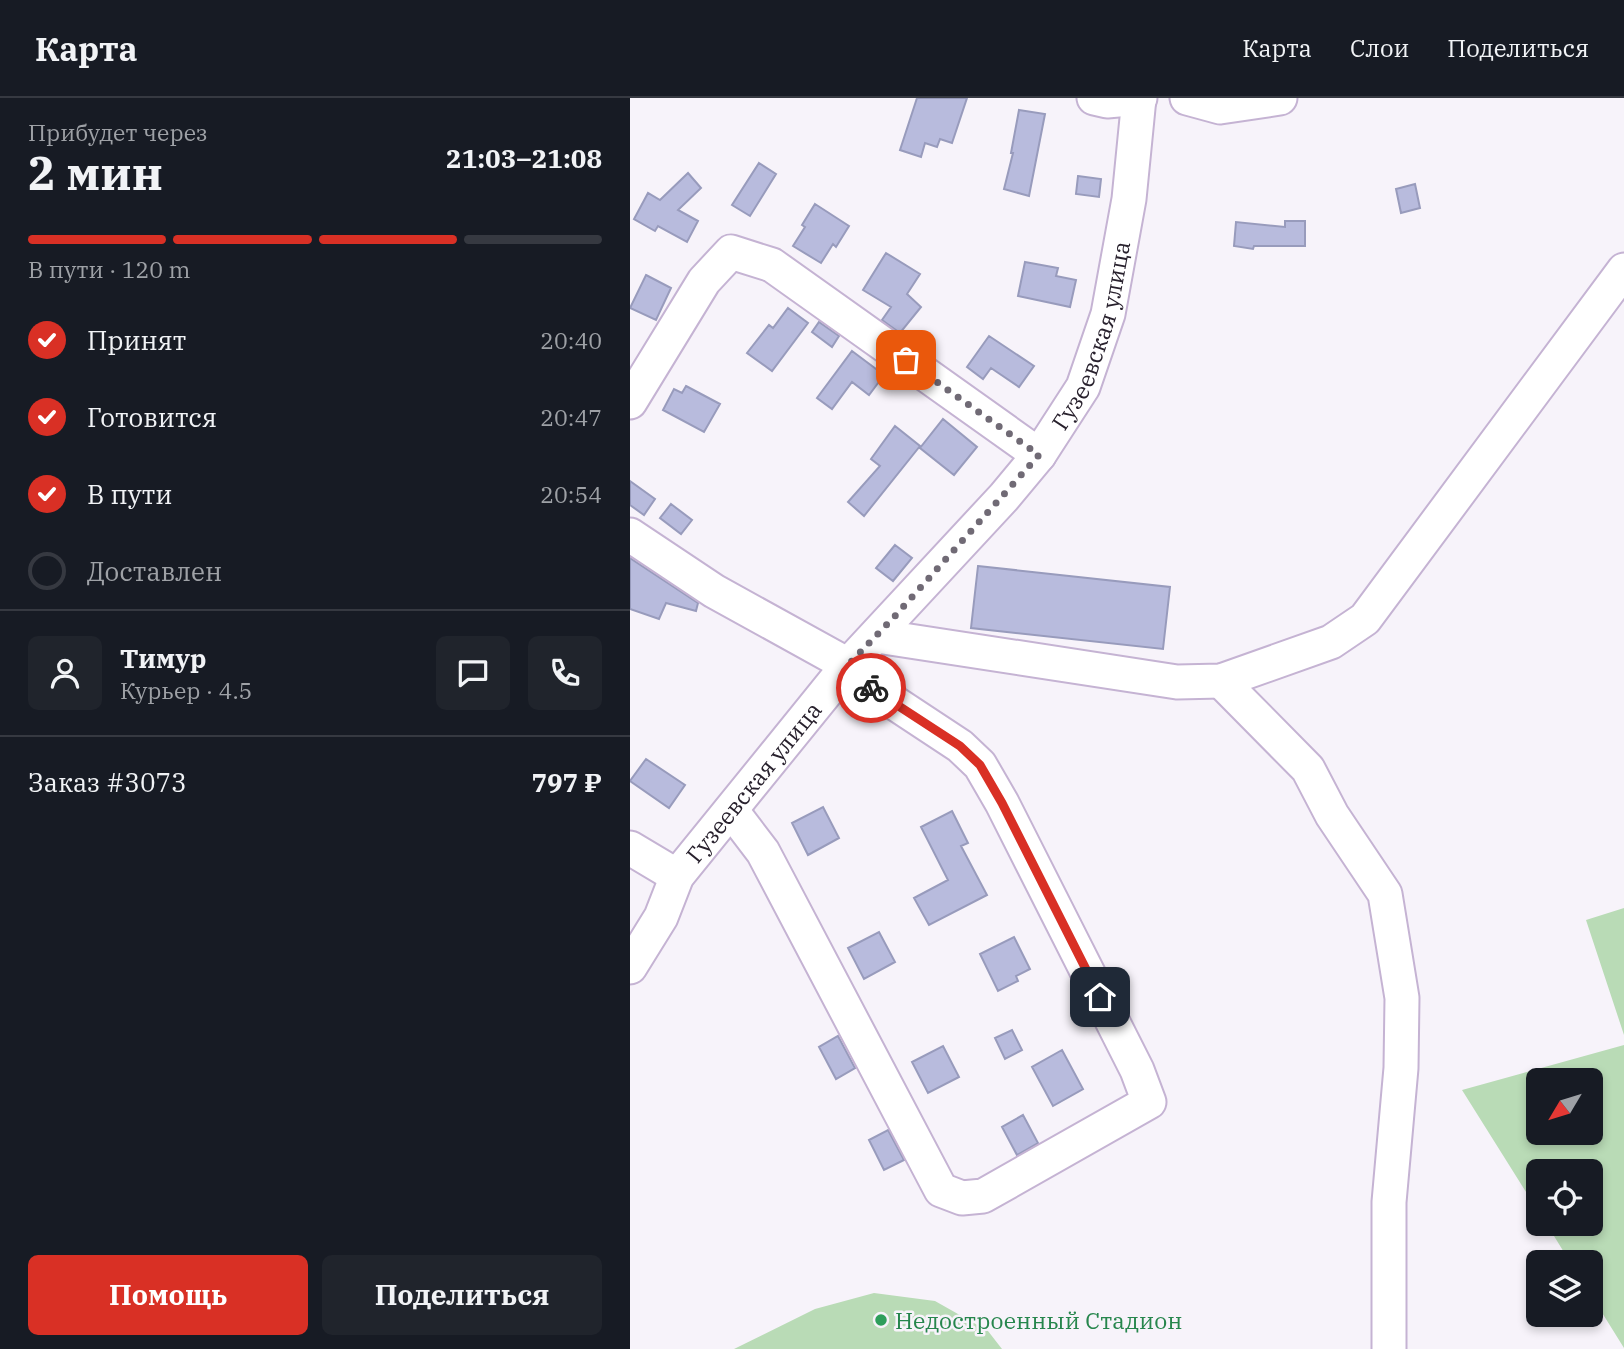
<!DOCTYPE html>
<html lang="ru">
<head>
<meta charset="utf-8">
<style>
	body { margin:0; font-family:"IBM Plex Serif",serif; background:#20242c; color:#f1f3f6; height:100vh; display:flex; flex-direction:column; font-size:26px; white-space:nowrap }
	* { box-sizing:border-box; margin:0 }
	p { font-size:23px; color:#9ea1a6 }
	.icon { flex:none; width:38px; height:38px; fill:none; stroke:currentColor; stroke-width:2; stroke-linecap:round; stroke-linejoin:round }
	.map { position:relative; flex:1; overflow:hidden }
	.details { display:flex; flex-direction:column; background:#171b24; width:630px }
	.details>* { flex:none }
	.needle { width:46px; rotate:232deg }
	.controls { position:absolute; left:896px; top:970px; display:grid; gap:14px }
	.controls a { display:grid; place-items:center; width:77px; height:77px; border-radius:10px; background:#171b24; box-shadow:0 4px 10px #0003; font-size:35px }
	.pin { position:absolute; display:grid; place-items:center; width:60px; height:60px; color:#fff; margin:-30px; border-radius:14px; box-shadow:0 4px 10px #0006 }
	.courier { position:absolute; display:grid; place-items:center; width:70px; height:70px; margin:-35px; border:5px solid #d93025; border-radius:50%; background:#fff; color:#222; box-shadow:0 2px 9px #0007 }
	.head em { font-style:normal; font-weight:700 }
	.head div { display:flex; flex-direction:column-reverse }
	.head { display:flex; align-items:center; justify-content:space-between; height:119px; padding:0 28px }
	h1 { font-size:46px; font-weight:700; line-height:52px }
	.bar { display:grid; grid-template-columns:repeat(4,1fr); gap:10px 7px; align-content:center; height:84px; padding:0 28px }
	.bar i { height:9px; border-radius:5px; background:#363941 }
	.bar .active { background:#d93025 }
	.bar p { grid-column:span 4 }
	.line { display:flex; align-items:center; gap:18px; padding:0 28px; border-top:2px solid #363941 }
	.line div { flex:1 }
	.round { display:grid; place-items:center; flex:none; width:74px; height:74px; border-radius:10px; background:#20242c }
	ol { padding:0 28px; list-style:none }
	li { display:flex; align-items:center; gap:21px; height:77px }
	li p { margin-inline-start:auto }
	li .icon { padding:7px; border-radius:50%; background:#d93025; color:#fff; stroke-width:4 }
	li:last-child { color:#9ea1a6 }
	li i { width:38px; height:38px; border:4px solid #363941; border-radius:50% }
	.cta { display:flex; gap:14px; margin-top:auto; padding:14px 28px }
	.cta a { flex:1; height:80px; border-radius:10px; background:#d93025; color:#fff; font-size:28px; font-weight:700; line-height:80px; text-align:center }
	.cta a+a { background:#20242c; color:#f1f3f6 }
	header { display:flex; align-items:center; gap:42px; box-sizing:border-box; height:98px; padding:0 35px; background:#171b24; border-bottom:2px solid #363941 }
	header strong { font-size:33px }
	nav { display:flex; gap:38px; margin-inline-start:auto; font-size:24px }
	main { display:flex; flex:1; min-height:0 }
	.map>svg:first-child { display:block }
	.green { fill:#b9dbb6; fill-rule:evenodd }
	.building { fill:#b8bbdd; stroke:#989bbc; stroke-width:2 }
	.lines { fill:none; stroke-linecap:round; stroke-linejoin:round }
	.minor-casing { stroke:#c5b3d3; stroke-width:37 }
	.minor { stroke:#fff; stroke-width:33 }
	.done { stroke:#706a75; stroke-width:7; stroke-dasharray:0 12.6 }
	.route { stroke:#d93025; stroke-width:9 }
	.leisure-dot { fill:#2e9e5b; stroke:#f7f3fa; stroke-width:2.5 }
	.labels { text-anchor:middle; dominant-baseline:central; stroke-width:5; stroke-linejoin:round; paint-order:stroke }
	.street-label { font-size:23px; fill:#28212d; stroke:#f7f3fa }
	.leisure-label { font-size:23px; fill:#27864d; stroke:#f7f3fa; text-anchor:start }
</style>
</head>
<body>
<header>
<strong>Карта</strong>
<nav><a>Карта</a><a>Слои</a><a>Поделиться</a></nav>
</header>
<main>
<section class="details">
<div class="head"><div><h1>2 мин</h1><p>Прибудет через</p></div><em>21:03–21:08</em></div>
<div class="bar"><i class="active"></i><i class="active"></i><i class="active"></i><i></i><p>В пути · 120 m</p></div>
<ol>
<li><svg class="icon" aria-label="check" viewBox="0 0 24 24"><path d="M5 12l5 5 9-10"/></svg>Принят<p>20:40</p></li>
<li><svg class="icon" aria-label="check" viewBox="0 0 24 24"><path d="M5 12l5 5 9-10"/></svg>Готовится<p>20:47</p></li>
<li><svg class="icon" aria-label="check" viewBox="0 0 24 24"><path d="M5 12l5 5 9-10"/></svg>В пути<p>20:54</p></li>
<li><i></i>Доставлен</li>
</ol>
<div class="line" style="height:126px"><a class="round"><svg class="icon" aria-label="person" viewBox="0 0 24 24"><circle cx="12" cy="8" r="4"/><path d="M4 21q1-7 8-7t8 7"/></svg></a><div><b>Тимур</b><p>Курьер · 4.5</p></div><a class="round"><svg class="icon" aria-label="chat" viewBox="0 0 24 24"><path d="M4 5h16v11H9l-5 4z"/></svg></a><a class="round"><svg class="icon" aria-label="phone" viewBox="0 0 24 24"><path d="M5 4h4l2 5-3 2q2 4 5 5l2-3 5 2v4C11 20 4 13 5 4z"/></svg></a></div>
<div class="line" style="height:91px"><div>Заказ #3073</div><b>797 ₽</b></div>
<div class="cta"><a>Помощь</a><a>Поделиться</a></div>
</section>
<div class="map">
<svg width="994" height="1251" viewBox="0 0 994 1251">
	<rect width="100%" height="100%" fill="#f7f3fa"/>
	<path class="green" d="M994,810V937L956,822Z
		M994,947V1250L961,1197V1164H940L916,1125H961V1073H908V1113L832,992ZM908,982H961V1034H908Z
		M244,1195L305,1203L358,1233L372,1251H104L185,1211Z"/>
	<path class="building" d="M287,0H337L322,45L310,41L307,49L295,45L291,59L270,52Z
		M389,12L415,16L399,98L374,91L383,55H381Z
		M129,65L146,76L120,118L102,107Z
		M58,75L71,90L48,112L68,123L57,144L28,128L25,133L4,121L18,95L30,102Z
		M448,78L471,81L469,99L446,96Z
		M785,86L790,110L771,115L766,91Z
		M185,106L219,128L206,149L203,146L191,165L163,148L175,129L172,127Z
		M655,123H675V148H624L623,151L604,148L606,124L655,129Z
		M256,155L290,176L277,196L291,209L270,235L252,222L261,209L233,192Z
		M395,164L428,170L426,178L446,182L440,209L388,198Z
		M16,177L41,190L26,222L0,210Z
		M158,210L178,225L142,273L117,255L139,227L143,230Z
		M189,224L209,238L202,249L182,234Z
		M359,238L404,268L389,289L361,270L353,281L337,269Z
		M222,253L254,277L239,297L222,284L202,311L187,300Z
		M56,288L90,306L74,334L33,312L44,291L52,295Z
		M313,321L347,349L324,377L290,350Z
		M265,328L290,348L234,418L218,404L250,368L241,361Z
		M0,383L25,401L14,417L0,407Z
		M41,406L62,422L51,436L30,420Z
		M265,447L282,460L263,483L246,470Z
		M0,460L68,505L66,513L36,505L29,521L0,511Z
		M348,468L540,489L533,551L341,530Z
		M16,661L55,687L39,710L0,683Z
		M193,709L209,740L178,757L162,725Z
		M322,713L338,745L331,748L357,797L299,827L284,800L318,782L291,729Z
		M249,834L265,864L234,881L218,850Z
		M384,839L400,871L386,878L388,883L368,893L350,856Z
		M382,932L392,952L375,961L365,940Z
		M208,938L225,970L206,981L189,949Z
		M313,948L329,979L298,995L282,964Z
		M432,952L453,991L423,1008L402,969Z
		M393,1017L408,1045L387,1057L372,1029Z
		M258,1032L274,1062L254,1072L239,1042Z"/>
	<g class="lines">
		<defs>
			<g id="minor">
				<path d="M464,0L477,3L510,0"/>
				<path d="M557,0L590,9L650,0"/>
				<path d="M0,304L74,183L101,154L142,167L409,357"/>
				<path d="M0,437L84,493L218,567L236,586L330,648L350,667L372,705L507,972L519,1004L353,1098L332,1100L311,1092L133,754L101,712"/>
				<path d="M247,538L547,584L591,583L701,544L735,521L994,172"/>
				<path d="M591,583L678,671L702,717L755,796L772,900L771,970L759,1104V1251"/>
				<path d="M0,750L47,778"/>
				<path id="s1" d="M0,869L31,819L47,778L218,567L374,399L409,357L453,289L478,216L499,101L509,0"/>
			</g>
		</defs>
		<use href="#minor" class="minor-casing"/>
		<use href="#minor" class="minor"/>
	</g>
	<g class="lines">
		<path class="done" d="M241,590L218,567L265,518L409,357L276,262"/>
		<path class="route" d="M241,590L330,648L350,667L372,705L470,899"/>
	</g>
	<circle class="leisure-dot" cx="251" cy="1222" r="7"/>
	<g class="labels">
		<g class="street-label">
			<text stroke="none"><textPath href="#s1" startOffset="791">Гузеевская улица</textPath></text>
			<text stroke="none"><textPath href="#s1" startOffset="224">Гузеевская улица</textPath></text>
		</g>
		<g class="leisure-label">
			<text x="265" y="1222">Недостроенный Стадион</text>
		</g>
	</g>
</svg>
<div class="controls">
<a><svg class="needle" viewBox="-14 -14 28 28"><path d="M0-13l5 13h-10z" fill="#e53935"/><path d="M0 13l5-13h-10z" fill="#9ea1a6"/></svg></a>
<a><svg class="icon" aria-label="locate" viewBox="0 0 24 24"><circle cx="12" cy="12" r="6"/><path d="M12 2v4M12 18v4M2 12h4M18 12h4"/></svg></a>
<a><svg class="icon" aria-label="layers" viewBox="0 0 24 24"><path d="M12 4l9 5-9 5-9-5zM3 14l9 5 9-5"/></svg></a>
</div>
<div class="pin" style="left:276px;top:262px;background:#ea580c"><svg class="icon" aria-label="bag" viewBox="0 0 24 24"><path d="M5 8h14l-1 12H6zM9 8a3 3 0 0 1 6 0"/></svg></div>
<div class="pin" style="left:470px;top:899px;background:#1f2937"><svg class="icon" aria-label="home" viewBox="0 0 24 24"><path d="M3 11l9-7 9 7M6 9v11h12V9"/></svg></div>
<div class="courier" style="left:241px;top:590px"><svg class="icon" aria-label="bike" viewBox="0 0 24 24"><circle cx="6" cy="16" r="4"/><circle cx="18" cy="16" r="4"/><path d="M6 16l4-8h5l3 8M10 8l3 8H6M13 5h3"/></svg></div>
</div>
</main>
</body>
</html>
